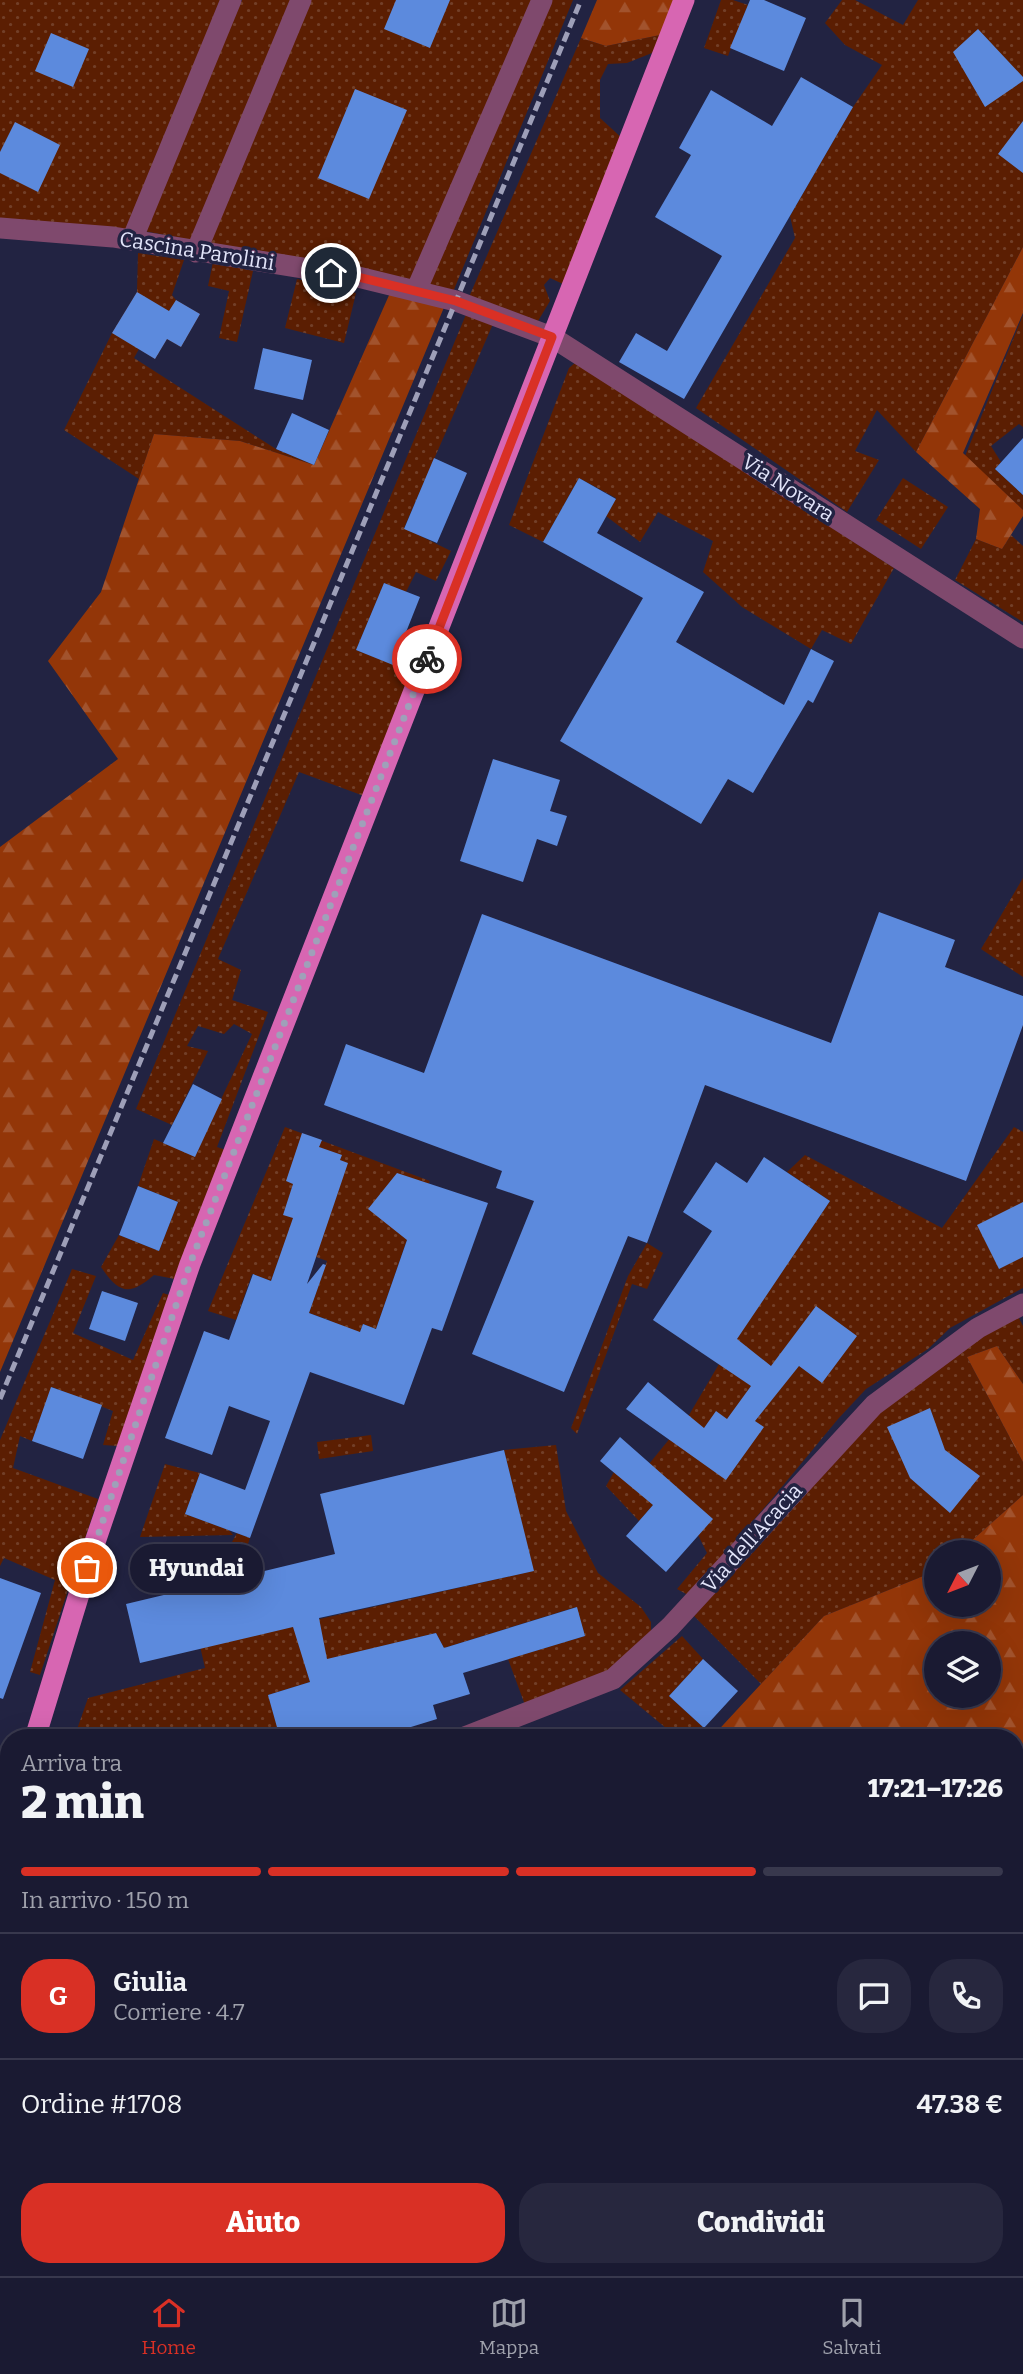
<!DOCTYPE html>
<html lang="it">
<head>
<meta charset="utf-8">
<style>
	body { margin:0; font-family:Bitter,serif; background:#27273e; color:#f1f3f6; height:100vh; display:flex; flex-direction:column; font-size:26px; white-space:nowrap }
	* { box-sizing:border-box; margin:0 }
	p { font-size:23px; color:#9fa1ac }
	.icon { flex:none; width:38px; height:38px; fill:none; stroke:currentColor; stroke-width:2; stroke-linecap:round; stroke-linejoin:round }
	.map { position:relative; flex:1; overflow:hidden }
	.drawer { position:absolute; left:0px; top:1729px; width:1024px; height:548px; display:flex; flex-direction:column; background:#1a1a32; border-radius:28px 28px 0 0; box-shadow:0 7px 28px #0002,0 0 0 2px #38384d }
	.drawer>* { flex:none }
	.needle { width:46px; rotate:228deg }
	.controls { position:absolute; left:924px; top:1540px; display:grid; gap:14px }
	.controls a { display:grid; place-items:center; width:77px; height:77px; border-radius:50%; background:#1a1a32; box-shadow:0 7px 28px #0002,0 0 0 2px #38384d; font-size:35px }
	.pin { position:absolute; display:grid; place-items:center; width:60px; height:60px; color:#fff; margin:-30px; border:4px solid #fff; border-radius:50%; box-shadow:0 2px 7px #0007 }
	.courier { position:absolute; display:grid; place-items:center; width:70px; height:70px; margin:-35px; border:5px solid #d93025; border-radius:50%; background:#fff; color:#222; box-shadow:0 2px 9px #0007 }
	.bubble { position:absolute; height:49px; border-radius:24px; background:#1a1a32; box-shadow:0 7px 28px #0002,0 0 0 2px #38384d; font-size:23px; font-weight:800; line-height:49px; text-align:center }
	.headline em { font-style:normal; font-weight:800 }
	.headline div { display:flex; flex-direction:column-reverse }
	.headline { display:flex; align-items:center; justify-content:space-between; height:119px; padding:0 21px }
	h1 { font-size:46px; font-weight:800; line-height:52px }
	.bar { display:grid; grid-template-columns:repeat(4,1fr); gap:10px 7px; align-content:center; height:84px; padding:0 21px }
	.bar i { height:9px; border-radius:5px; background:#38384d }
	.bar .selected { background:#d93025 }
	.bar p { grid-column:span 4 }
	.line { display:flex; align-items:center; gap:18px; padding:0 21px; border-top:2px solid #38384d }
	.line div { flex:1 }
	.round { display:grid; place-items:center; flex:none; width:74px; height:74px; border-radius:28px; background:#27273e }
	.button { display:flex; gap:14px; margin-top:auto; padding:14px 21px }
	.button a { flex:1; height:80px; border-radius:28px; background:#d93025; color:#fff; font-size:28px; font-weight:800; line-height:80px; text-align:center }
	.button a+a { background:#27273e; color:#f1f3f6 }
	.tab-bar { display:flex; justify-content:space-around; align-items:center; height:98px; border-top:2px solid #38384d; background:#1a1a32; font-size:19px; color:#9fa1ac }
	.tab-bar a { display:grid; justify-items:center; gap:4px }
	.tab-bar .selected { color:#d93025 }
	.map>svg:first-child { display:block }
	.grass { fill:url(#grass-dots) }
	.forest { fill:url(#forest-firs); fill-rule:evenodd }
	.building { fill:#5c8add }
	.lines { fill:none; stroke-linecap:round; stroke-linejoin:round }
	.minor { stroke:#7f496d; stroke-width:21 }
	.major { stroke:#d766b2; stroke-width:21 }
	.rail { stroke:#9e9fb8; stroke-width:5; stroke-dasharray:10 5; stroke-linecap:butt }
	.done { stroke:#9fa0b9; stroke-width:7; stroke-dasharray:0 12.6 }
	.route { stroke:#d93025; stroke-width:9 }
	.labels { text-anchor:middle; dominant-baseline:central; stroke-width:7; stroke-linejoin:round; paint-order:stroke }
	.street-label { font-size:21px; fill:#e2e4f9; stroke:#222342 }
</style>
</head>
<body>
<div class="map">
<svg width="1023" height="2276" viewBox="0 0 1023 2276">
	<defs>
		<pattern id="grass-dots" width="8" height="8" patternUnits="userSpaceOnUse" patternTransform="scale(1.75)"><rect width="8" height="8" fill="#5b1e02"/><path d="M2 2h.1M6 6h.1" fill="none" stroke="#723f28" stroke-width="1.8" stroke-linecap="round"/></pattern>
		<pattern id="forest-firs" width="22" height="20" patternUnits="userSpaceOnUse" patternTransform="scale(1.75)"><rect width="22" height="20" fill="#933608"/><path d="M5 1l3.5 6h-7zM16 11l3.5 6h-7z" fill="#a2532d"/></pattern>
	</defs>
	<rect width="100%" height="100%" fill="#222342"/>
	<path class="grass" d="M0,0H220L128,231L0,219Z
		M242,0H291L192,240L144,231Z
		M311,0H573L453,292L208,243Z
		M721,0H733L748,5L728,56L704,48Z
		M842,0H855L903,25L918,0H1023V247L916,452L877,410L855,451L879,460L847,512L696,408L795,238L790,216L853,107L882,65L845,45L825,23Z
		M665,34L652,53L627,63L608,64L600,80V118L623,139L565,285L550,278L544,285L550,301L538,321L469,297L581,38L606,46Z
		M138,253L184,260L172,295L176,300L200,314L181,347L167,339L155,359L139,349L134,358L276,449L314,465L240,441L154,434L139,479L64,430L112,333L137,292Z
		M213,262L253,271L237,342L219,338L229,291L208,286Z
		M297,279L356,293L344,343L285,328Z
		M467,312L493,324L404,528L451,551L436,581L416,572L406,592L384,583L356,650L413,672L364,796L299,772L218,959L241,970L232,1000L268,1012L217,1147L229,1151L180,1280L154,1275C130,1296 119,1294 101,1267L119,1235L159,1251L178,1202L138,1186L154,1139L194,1156L252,1034L234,1024L224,1034L198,1026L187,1046L208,1051L172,1125L136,1109Z
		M1023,315V427L1019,424L991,446L1001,462L995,469L1023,495V510L965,456Z
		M576,362L894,568L851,644L822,630L811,649L742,607L703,572L713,541L658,512L640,542L606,516L616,498L579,478L543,542L509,525L569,368Z
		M903,478L948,507L921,549L876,520Z
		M1011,535L1023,546V622L955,580L976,539L1002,549Z
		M1023,878V977L981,949Z
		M285,1127L430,1181L421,1199L376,1329L363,1324L356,1343L329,1320L309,1313L327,1261L284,1245L271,1281L252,1274L236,1320L208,1311Z
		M1014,1127L1023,1132V1288L950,1328L928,1349L866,1389L838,1419L771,1500L688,1595L677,1589L707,1553L672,1483L639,1521L606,1486L614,1472L631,1486L689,1415L719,1364L830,1201L787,1172L805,1155L942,1228Z
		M647,1243L663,1253L647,1289L632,1284L577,1434L571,1428L628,1276Z
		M72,1269L96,1276L73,1333L133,1360L163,1293L172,1296L118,1446L103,1445L113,1411L52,1387L32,1441L20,1436L13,1468L98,1499L40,1675L30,1672L55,1580L4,1558L0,1566V1440Z
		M1017,1314L1023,1326V1384L997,1346L967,1357L1023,1462V1495L959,1552H936V1571L824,1616L761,1684L694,1616L878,1413L980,1335Z
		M371,1435L373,1451L319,1459L317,1442Z
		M556,1445L566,1511L598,1573L641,1607L651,1622V1635L611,1675L525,1705L508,1659L585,1636L576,1607L444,1648L436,1633L305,1665L310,1682L268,1695L279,1732L267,1738H74L88,1698L205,1668L200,1646L533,1571L504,1450Z
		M165,1464L200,1473L185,1514L229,1530L233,1535L140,1537Z
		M237,1533L250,1538L246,1550L139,1559L138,1554L212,1546L215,1543L232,1542Z
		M682,1636L703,1659L669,1696L713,1736L711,1738H678L620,1690Z
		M0,2039L9,2043V2150L0,2147Z
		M0,2172L9,2176V2268H223L242,2276H0Z
		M292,2268H675L666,2276H312Z"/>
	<path class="forest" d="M597,0H679L665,34L606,46L581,38Z
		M1023,247V313L963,453L1023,510V516L1002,549L976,539L980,509L916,452Z
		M390,293L445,305L0,1372V847L118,759L48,661L101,592L154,434L240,441L314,465Z
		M997,1346L1023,1384V1462L967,1357Z
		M1023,1495V2140L1015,2138V1738H711L824,1616L936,1571V1605H989V1552H959ZM936,1643H989V1696H936Z"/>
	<path class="building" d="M396,0H450L430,48L384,29Z
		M750,0H764L806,18L784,71L730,48Z
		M978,29L1023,77V81L985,107L953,52Z
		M51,33L89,49L73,87L35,71Z
		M801,77L853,107L684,399L619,362L636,333L667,351L722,256L655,217L691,155L679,148L711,90L772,126Z
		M355,89L407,110L369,199L318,178Z
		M1023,121V173L998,154Z
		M15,122L60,145L38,192L0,173V152Z
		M137,292L169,311L176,300L200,314L181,347L167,339L155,359L112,333Z
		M263,348L312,360L303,400L254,389Z
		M292,413L329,430L314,465L276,449Z
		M1023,438V495L995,469Z
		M434,458L467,473L437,543L404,529Z
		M579,478L616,499L597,533L704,592L676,642L784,705L811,649L834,661L813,703L808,700L753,793L728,779L701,824L560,741L643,598L543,542Z
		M384,583L420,597L393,665L356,650Z
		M493,759L560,780L550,811L567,816L557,846L537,839L523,882L460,861Z
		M879,912L955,940L945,967L1023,996V1025L966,1181L705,1085L647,1243L628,1236L564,1392L472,1354L534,1201L496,1188L502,1171L324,1105L346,1044L424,1073L482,914L831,1043Z
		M193,1084L222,1099L195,1157L163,1143Z
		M302,1133L322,1140L319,1147L342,1155L340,1160L348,1163L307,1284L323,1264L326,1265L309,1313L360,1332L363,1324L376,1329L407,1240L368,1209L397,1173L488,1203L442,1331L432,1328L404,1405L310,1372L250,1538L185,1514L200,1473L245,1490L270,1421L229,1406L212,1455L165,1438L204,1331L229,1340L253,1274L271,1281L293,1218L283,1215L293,1184L286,1181Z
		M764,1157L830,1201L737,1339L771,1366L816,1306L857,1336L822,1383L799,1366L755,1421L764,1427L726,1480L626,1409L648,1382L704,1428L716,1411L727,1419L751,1386L653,1320L712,1231L683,1212L716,1162L747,1183Z
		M138,1186L178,1202L159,1251L119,1235Z
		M1023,1202V1257L999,1269L977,1225Z
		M102,1291L138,1303L125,1341L89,1329Z
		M51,1387L102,1405L83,1459L32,1441Z
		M930,1408L945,1450L980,1476L950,1513L910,1478L887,1427Z
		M620,1437L713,1519L666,1572L626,1536L653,1505L600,1461Z
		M504,1450L534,1571L319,1618L327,1659L436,1633L444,1648L577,1607L585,1636L463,1673L470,1694L433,1705L437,1719L375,1738H280L268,1695L310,1682L293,1627L140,1663L126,1604L335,1554L320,1494Z
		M0,1578L41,1593L3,1699L0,1698Z
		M703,1659L738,1691L704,1728L669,1696Z"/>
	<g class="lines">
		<path class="minor" d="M0,228L113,237L358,277L456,301L552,337L1023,638
			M132,240L231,0
			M196,252L301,0
			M416,291L542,0
			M462,1738L613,1679L670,1627L874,1405L978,1328L1023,1304
			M0,1983L9,1978
			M0,2157L9,2161
			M262,2268L281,2276"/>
		<path class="major" d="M35,1738L95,1542L190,1264L684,0
			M0,1853L9,1824"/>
		<path class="rail" d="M0,1399L581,0"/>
	</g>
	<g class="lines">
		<path class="done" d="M87,1568L190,1264L427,659"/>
		<path class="route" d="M331,273L358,277L456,301L552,337L427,659"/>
	</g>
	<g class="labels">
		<g class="street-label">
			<text transform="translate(197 251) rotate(9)">Cascina Parolini</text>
			<text transform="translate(788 488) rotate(33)">Via Novara</text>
			<text transform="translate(752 1538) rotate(-48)">Via dell'Acacia</text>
		</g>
	</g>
</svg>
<div class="controls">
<a><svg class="needle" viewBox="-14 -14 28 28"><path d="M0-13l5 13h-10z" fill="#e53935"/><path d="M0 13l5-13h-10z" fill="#9fa1ac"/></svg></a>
<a><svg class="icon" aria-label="layers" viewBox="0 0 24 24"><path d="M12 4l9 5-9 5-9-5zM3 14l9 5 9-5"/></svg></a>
</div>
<div class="pin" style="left:87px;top:1568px;background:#ea580c"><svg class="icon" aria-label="bag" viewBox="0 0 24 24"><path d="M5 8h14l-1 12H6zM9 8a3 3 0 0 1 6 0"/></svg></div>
<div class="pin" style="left:331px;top:273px;background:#1f2937"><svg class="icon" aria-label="home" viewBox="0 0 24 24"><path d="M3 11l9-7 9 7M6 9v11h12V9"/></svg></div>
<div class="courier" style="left:427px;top:659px"><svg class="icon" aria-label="bike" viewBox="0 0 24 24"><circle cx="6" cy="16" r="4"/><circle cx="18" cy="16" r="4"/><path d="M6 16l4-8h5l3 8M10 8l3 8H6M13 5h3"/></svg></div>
<div class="bubble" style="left:130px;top:1544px;width:133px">Hyundai</div>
<section class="drawer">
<div class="headline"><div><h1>2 min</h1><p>Arriva tra</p></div><em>17:21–17:26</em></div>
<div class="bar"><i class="selected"></i><i class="selected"></i><i class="selected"></i><i></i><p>In arrivo · 150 m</p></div>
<div class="line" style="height:126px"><b class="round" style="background:#d93025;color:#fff">G</b><div><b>Giulia</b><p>Corriere · 4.7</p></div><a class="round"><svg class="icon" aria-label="chat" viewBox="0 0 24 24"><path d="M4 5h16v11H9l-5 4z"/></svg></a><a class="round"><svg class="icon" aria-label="phone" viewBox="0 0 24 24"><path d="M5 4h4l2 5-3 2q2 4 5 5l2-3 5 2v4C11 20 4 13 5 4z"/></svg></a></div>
<div class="line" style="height:91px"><div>Ordine #1708</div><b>47.38 €</b></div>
<div class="button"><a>Aiuto</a><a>Condividi</a></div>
</section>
</div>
<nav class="tab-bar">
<a class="selected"><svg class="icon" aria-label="home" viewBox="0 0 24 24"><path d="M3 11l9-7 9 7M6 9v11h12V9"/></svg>Home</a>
<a><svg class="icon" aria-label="map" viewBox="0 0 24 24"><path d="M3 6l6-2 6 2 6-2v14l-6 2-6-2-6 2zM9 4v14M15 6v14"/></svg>Mappa</a>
<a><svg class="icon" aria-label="saved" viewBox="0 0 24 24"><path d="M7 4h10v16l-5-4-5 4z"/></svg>Salvati</a>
</nav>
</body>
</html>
